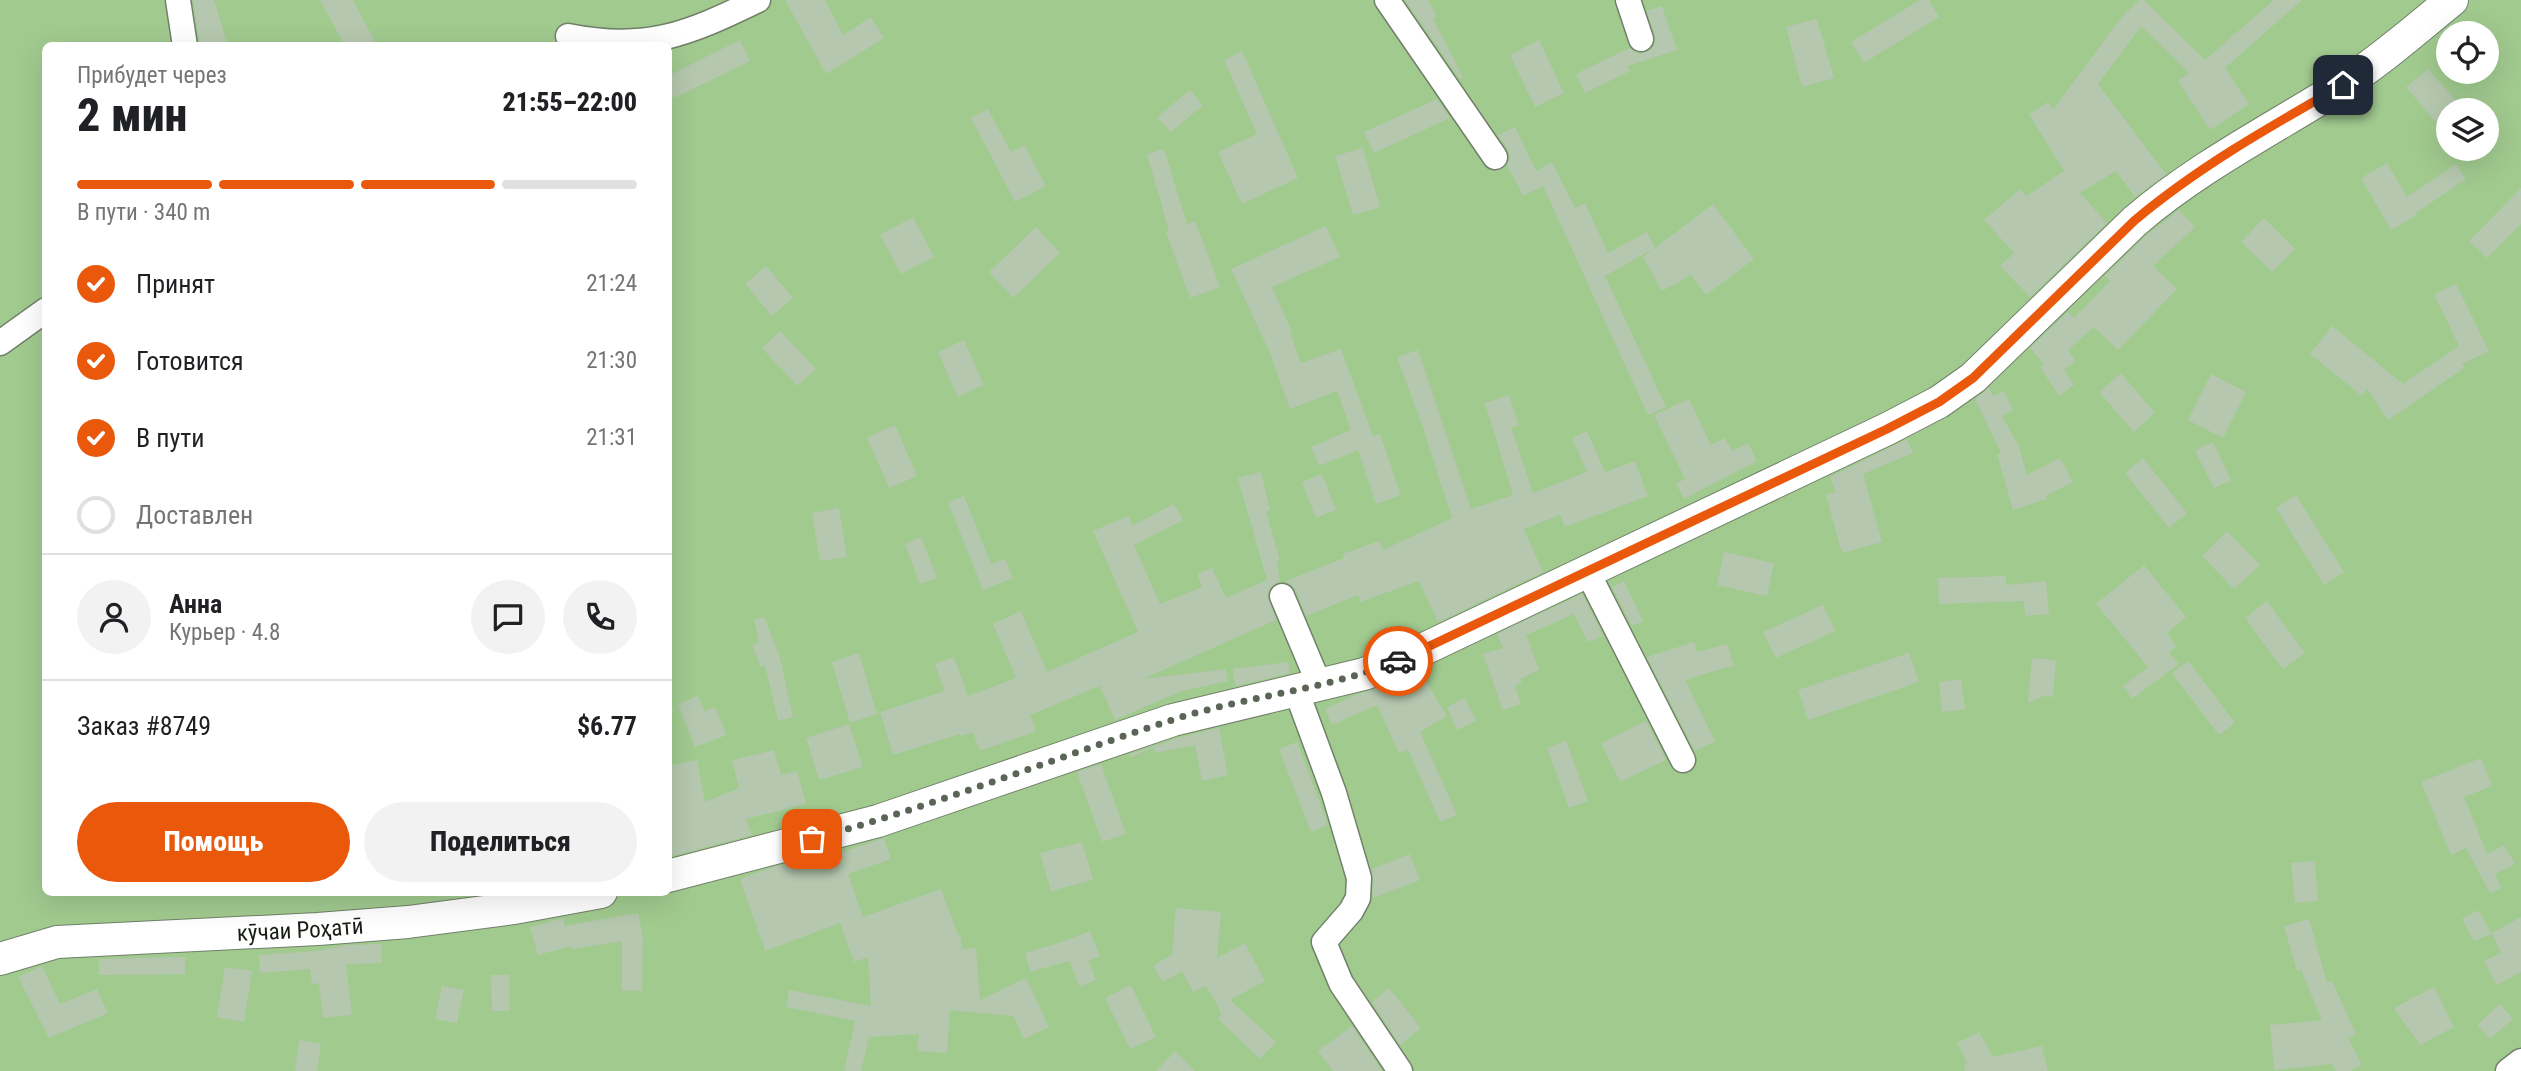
<!DOCTYPE html>
<html lang="ru">
<head>
<meta charset="utf-8">
<style>
	body { margin:0; font-family:"Roboto Condensed",sans-serif; background:#f2f2f2; color:#202124; height:100vh; display:flex; flex-direction:column; font-size:26px; white-space:nowrap }
	* { box-sizing:border-box; margin:0 }
	p { font-size:23px; color:#757577 }
	.icon { flex:none; width:38px; height:38px; fill:none; stroke:currentColor; stroke-width:2; stroke-linecap:round; stroke-linejoin:round }
	.map { position:relative; flex:1; overflow:hidden }
	.panel { position:absolute; left:42px; top:42px; width:630px; height:854px; display:flex; flex-direction:column; background:#fff; border-radius:10px; box-shadow:0 7px 28px #0002 }
	.panel>* { flex:none }
	.controls { position:absolute; left:2436px; top:21px; display:grid; gap:14px }
	.controls a { display:grid; place-items:center; width:63px; height:63px; border-radius:50%; background:#fff; box-shadow:0 7px 28px #0002; font-size:35px }
	.pin { position:absolute; display:grid; place-items:center; width:60px; height:60px; color:#fff; margin:-30px; border-radius:14px; box-shadow:0 4px 10px #0006 }
	.courier { position:absolute; display:grid; place-items:center; width:70px; height:70px; margin:-35px; border:5px solid #ea580c; border-radius:50%; background:#fff; color:#222; box-shadow:0 2px 9px #0007 }
	.overview em { font-style:normal; font-weight:800 }
	.overview div { display:flex; flex-direction:column-reverse }
	.overview { display:flex; align-items:center; justify-content:space-between; height:119px; padding:0 35px }
	h1 { font-size:46px; font-weight:800; line-height:52px }
	.bar { display:grid; grid-template-columns:repeat(4,1fr); gap:10px 7px; align-content:center; height:84px; padding:0 35px }
	.bar i { height:9px; border-radius:5px; background:#e0e0e0 }
	.bar .on { background:#ea580c }
	.bar p { grid-column:span 4 }
	.line { display:flex; align-items:center; gap:18px; padding:0 35px; border-top:2px solid #e0e0e0 }
	.line div { flex:1 }
	.round { display:grid; place-items:center; flex:none; width:74px; height:74px; border-radius:37px; background:#f2f2f2 }
	ol { padding:0 35px; list-style:none }
	li { display:flex; align-items:center; gap:21px; height:77px }
	li p { margin-inline-start:auto }
	li .icon { padding:7px; border-radius:50%; background:#ea580c; color:#fff; stroke-width:4 }
	li:last-child { color:#757577 }
	li i { width:38px; height:38px; border:4px solid #e0e0e0; border-radius:50% }
	.action { display:flex; gap:14px; margin-top:auto; padding:14px 35px }
	.action a { flex:1; height:80px; border-radius:42px; background:#ea580c; color:#fff; font-size:28px; font-weight:800; line-height:80px; text-align:center }
	.action a+a { background:#f2f2f2; color:#202124 }
	.map>svg:first-child { display:block }
	.green { fill:#a1ca8f; fill-rule:evenodd }
	.building { fill:#b5c7ae }
	.lines { fill:none; stroke-linecap:round; stroke-linejoin:round }
	.minor-casing { stroke:#708069; stroke-width:27 }
	.tertiary-casing { stroke:#708069; stroke-width:34 }
	.minor { stroke:#fff; stroke-width:24 }
	.tertiary { stroke:#fff; stroke-width:32 }
	.done { stroke:#5b6557; stroke-width:7; stroke-dasharray:0 12.6 }
	.route { stroke:#ea580c; stroke-width:9 }
	.labels { text-anchor:middle; dominant-baseline:central; stroke-width:6; stroke-linejoin:round; paint-order:stroke }
	.street-label { font-size:23px; fill:#171d14; stroke:#e7f9e0 }
</style>
</head>
<body>
<div class="map">
<svg width="2521" height="1071" viewBox="0 0 2521 1071">
	<rect width="100%" height="100%" fill="#daecd3"/>
	<path class="green" d="M0,0H2521V1058L2504,1071H0ZM2448,33H2487V72H2448ZM46,46H668V892H46ZM2448,110H2487V149H2448Z"/>
	<path class="building" d="M193,0H214L228,46H200Z
		M320,0H353L377,46H345Z
		M785,0H825L843,35L871,17L884,38L826,74Z
		M1405,0H1428L1437,16L1433,19L1463,77L1460,79Z
		M1920,0H1929L1939,17L1864,63L1851,42Z
		M2139,0H2144L2205,60L2274,0H2302L2225,68L2249,104L2210,130L2178,81L2189,73L2141,26L2098,84L2166,174L2135,197L2116,171L2080,193L2107,223L2030,297L2000,266L2014,253L1984,220L2020,189L2026,196L2064,171L2029,114L2048,102L2053,110L2120,19Z
		M1662,6L1677,50L1628,66L1630,71L1585,93L1576,74L1629,48L1639,54L1652,49L1655,43V35L1647,11Z
		M1817,19L1834,78L1802,87L1786,27Z
		M740,40L750,61L674,98L668,87V76Z
		M1539,40L1564,93L1535,107L1510,55Z
		M1242,51L1298,178L1242,204L1218,152L1257,134L1224,60Z
		M2428,69L2459,104L2448,110V136L2406,87Z
		M1190,90L1203,105L1171,132L1157,117Z
		M1437,99L1450,118L1374,153L1364,132Z
		M988,109L1011,152L1024,145L1046,186L1015,202L971,118Z
		M1515,127L1536,171L1552,162L1575,208L1585,203L1608,253L1647,232L1655,248L1605,276L1666,407L1648,415L1543,186L1523,196L1507,165L1510,157L1508,149L1498,135Z
		M1363,148L1380,207L1353,215L1335,156Z
		M1164,149L1187,224L1195,221L1220,287L1190,298L1166,232L1169,231L1147,154Z
		M2387,163L2407,197L2456,164L2466,179L2416,213L2417,215L2391,230L2361,178Z
		M2521,188V224L2487,258L2469,241Z
		M1713,204L1754,259L1706,295L1691,275L1662,291L1643,257Z
		M2179,210L2195,227L2153,266L2177,289L2118,350L2094,327L2068,350L2076,361L2064,370L2074,385L2059,396L2040,367L2044,364L2030,348L2068,312L2074,318L2110,281L2105,276L2147,235Z
		M913,217L934,257L901,274L880,235Z
		M2264,218L2295,249L2272,272L2241,242Z
		M1326,226L1340,257L1272,287L1292,332L1290,333L1301,363L1341,349L1373,436L1380,434L1401,495L1376,504L1358,450L1319,466L1311,447L1351,430L1337,391L1290,409L1269,351L1231,269Z
		M1036,227L1060,253L1013,298L989,272Z
		M766,266L793,298L772,316L745,284Z
		M2456,284L2489,351L2462,364L2464,368L2388,420L2367,389L2362,396L2310,354L2332,326L2403,384L2459,346L2434,294Z
		M780,331L816,369L797,386L762,348Z
		M964,340L984,385L958,397L938,352Z
		M1418,350L1471,509L1513,495L1485,403L1509,395L1519,425L1511,427L1533,493L1587,472L1572,438L1587,431L1605,472L1635,461L1648,496L1565,527L1560,515L1524,529L1543,572L1438,622L1419,581L1360,602L1358,595L1306,616L1296,590L1286,581L1344,558L1343,554L1379,541L1383,550L1452,518L1421,422L1397,357Z
		M2121,373L2155,413L2134,432L2099,392Z
		M2211,374L2246,392L2223,438L2188,420Z
		M1989,388L1993,396L2004,391L2013,410L2002,416L2019,447L2027,475L2060,458L2073,482L2046,496L2047,499L2013,510L1997,454L2001,453L1975,399Z
		M1689,399L1711,445L1725,438L1732,451L1748,443L1757,461L1684,499L1676,484L1685,479L1654,415Z
		M895,425L917,476L889,488L867,438Z
		M1907,439L1913,453L1863,474L1882,542L1842,553L1826,495L1836,492L1830,477Z
		M2213,442L2231,480L2214,488L2195,451Z
		M2143,458L2187,513L2169,528L2125,473Z
		M1261,472L1270,510L1266,511L1280,561H1277L1280,582L1271,587L1267,595L1276,620L1143,679L1226,669L1228,681L1181,691L1115,720L1100,686L1030,715L1036,731L980,751L973,732L961,736L960,734L893,755L880,712L945,691L935,664L954,657L968,696L1016,678L993,624L1021,611L1047,672L1138,632L1093,531L1128,516L1133,525L1174,504L1183,520L1134,545L1160,604L1202,587L1197,574L1212,568L1226,598L1267,580L1238,478Z
		M1322,474L1336,510L1316,518L1302,482Z
		M2296,495L2344,572L2324,585L2276,508Z
		M964,496L991,564L1005,559L1013,578L983,590L948,502Z
		M839,508L847,557L820,561L812,513Z
		M2227,531L2260,565L2234,589L2202,556Z
		M921,537L937,578L920,584L905,544Z
		M1724,552L1774,563L1767,596L1717,585Z
		M2144,565L2186,617L2167,633L2176,646L2169,653L2179,664L2132,699L2123,686L2148,667L2096,604Z
		M2006,576V585L2046,581L2049,614L2025,616L2024,601L1939,604L1938,578Z
		M1624,581L1643,621L1632,626L1612,587Z
		M1582,594L1603,636L1588,642L1574,614L1526,635L1539,670L1520,679L1522,683L1515,686L1521,704L1503,710L1483,654L1503,648L1497,634Z
		M2267,601L2305,653L2283,669L2245,618Z
		M1823,605L1835,631L1776,658L1763,632Z
		M764,617L780,658L793,717L778,721L765,665L761,667L752,645L759,642L754,620Z
		M1694,642L1697,652L1727,644L1734,665L1685,680L1715,741L1695,751L1647,657Z
		M859,653L877,714L850,723L832,662Z
		M1909,653L1919,682L1808,720L1798,690Z
		M2032,658L2056,660L2053,697L2043,696L2028,703Z
		M2188,661L2235,723L2219,735L2172,673Z
		M1288,662L1290,673L1235,686L1233,669Z
		M1422,675L1447,716L1420,732L1457,815L1440,822L1408,749L1399,753L1377,705L1332,725L1325,709L1355,695L1395,682L1399,690Z
		M1961,679L1965,709L1942,712L1939,682Z
		M698,696L704,711L715,707L727,735L695,747L678,704Z
		M1465,698L1476,721L1457,730L1447,707Z
		M1646,721L1666,760L1620,782L1601,743Z
		M849,724L863,767L819,780L806,738Z
		M1219,728L1228,775L1202,781L1195,745L1155,753L1154,747L1131,757L1130,754L1178,738Z
		M1566,741L1588,801L1569,808L1547,748Z
		M1297,742L1328,825L1311,832L1279,749Z
		M774,750L781,775L797,771L806,804L746,819L752,835L668,857V766L697,760L705,802L739,788L732,760Z
		M2481,758L2492,786L2464,797L2487,854L2504,845L2515,864L2495,874L2501,888L2490,893L2466,848L2451,855L2421,782Z
		M1101,764L1126,834L1102,842L1077,772Z
		M884,838L891,859L848,874L863,917L941,889L958,935H960L962,949L976,948L980,1000L1026,978L1049,1027L1024,1039L1013,1016L950,1010L947,1053L917,1051L919,1034L869,1037L861,1071H844L855,1021L786,1007L789,990L871,1006L868,957L854,962L840,923L765,951L740,879L770,868L801,860L802,863L836,851L840,853Z
		M1082,842L1093,880L1051,891L1040,853Z
		M1410,854L1420,880L1373,898L1372,869Z
		M2315,861L2318,901L2295,903L2291,863Z
		M1176,908L1221,912L1217,958L1245,943L1265,981L1230,1000L1276,1042L1260,1059L1217,1018L1221,1015L1218,1006L1206,986L1193,992L1182,971L1163,982L1153,966L1172,954Z
		M2478,910L2492,934L2474,941L2462,919Z
		M638,913L643,937L642,991L622,990V941L573,949L572,946L538,955L530,927L563,918L565,926Z
		M2521,917V972L2497,985L2484,961L2501,953L2492,933Z
		M2309,919L2327,983L2332,981L2356,1034L2348,1038L2362,1065L2350,1071H2336L2332,1064L2274,1070L2270,1025L2322,1020L2301,970L2297,971L2284,926Z
		M1090,931L1100,956L1088,961L1096,980L1080,987L1069,961L1030,972L1025,953L1062,942Z
		M381,944L382,963L346,964L352,1015L323,1018L319,983L312,984L310,969L260,973L259,955L317,951L348,945Z
		M185,957V974L99,975V959Z
		M42,966L60,1004L97,989L108,1013L49,1038L18,977Z
		M225,967L252,971L244,1022L217,1017Z
		M491,975H509V1011H492Z
		M1131,985L1156,1037L1130,1049L1105,998Z
		M442,986L464,990L457,1023L435,1019Z
		M2434,987L2454,1027L2420,1045L2394,1008Z
		M1389,988L1421,1028L1400,1045L1372,1002Z
		M2500,1004L2513,1019L2490,1039L2477,1025Z
		M1352,1026L1382,1071H1333L1318,1051Z
		M1979,1032L1993,1057L2042,1046L2048,1071H1965L1964,1064L1967,1063L1957,1043Z
		M299,1040L321,1044L317,1071H295Z
		M1175,1051L1195,1071H1156Z"/>
	<g class="lines">
		<defs>
			<path id="minor" d="M178,0L185,46
				M1387,0L1495,157
				M1628,0L1641,39
				M568,36C646,52 688,34 758,0
				M0,343L46,310
				M1587,571L1683,760
				M1282,596L1319,684
				M1296,690L1334,793L1359,878L1358,898L1351,911L1324,942L1341,983L1400,1071
				M2508,1071L2521,1061"/>
			<g id="tertiary">
				<path d="M668,876L878,821L1173,720L1364,674L1403,659L1887,429L1939,402L1973,378L2135,221C2198,167 2271,130 2341,86C2380,61 2416,29 2452,0"/>
				<path id="s1" d="M0,959L57,942L318,929L408,922L514,908L601,892"/>
			</g>
		</defs>
		<use href="#minor" class="minor-casing"/>
		<use href="#tertiary" class="tertiary-casing"/>
		<use href="#minor" class="minor"/>
		<use href="#tertiary" class="tertiary"/>
	</g>
	<g class="lines">
		<path class="done" d="M812,839C934,806 1052,759 1172,720C1246,696 1325,690 1398,661"/>
		<path class="route" d="M1398,661L1887,429L1939,402L1973,378L2134,221C2198,167 2271,126 2343,85"/>
	</g>
	<g class="labels">
		<g class="street-label">
			<text stroke="none"><textPath href="#s1" startOffset="303">кӯчаи Роҳатӣ</textPath></text>
		</g>
	</g>
</svg>
<div class="controls">
<a><svg class="icon" aria-label="locate" viewBox="0 0 24 24"><circle cx="12" cy="12" r="6"/><path d="M12 2v4M12 18v4M2 12h4M18 12h4"/></svg></a>
<a><svg class="icon" aria-label="layers" viewBox="0 0 24 24"><path d="M12 4l9 5-9 5-9-5zM3 14l9 5 9-5"/></svg></a>
</div>
<div class="pin" style="left:812px;top:839px;background:#ea580c"><svg class="icon" aria-label="bag" viewBox="0 0 24 24"><path d="M5 8h14l-1 12H6zM9 8a3 3 0 0 1 6 0"/></svg></div>
<div class="pin" style="left:2343px;top:85px;background:#1f2937"><svg class="icon" aria-label="home" viewBox="0 0 24 24"><path d="M3 11l9-7 9 7M6 9v11h12V9"/></svg></div>
<div class="courier" style="left:1398px;top:661px"><svg class="icon" aria-label="car" viewBox="0 0 24 24"><path d="M5 17H2v-5l4-1 3-4h7l3 4 3 1v5h-3M9 17h6M6 11h13"/><circle cx="7" cy="17" r="2"/><circle cx="17" cy="17" r="2"/></svg></div>
<section class="panel">
<div class="overview"><div><h1>2 мин</h1><p>Прибудет через</p></div><em>21:55–22:00</em></div>
<div class="bar"><i class="on"></i><i class="on"></i><i class="on"></i><i></i><p>В пути · 340 m</p></div>
<ol>
<li><svg class="icon" aria-label="check" viewBox="0 0 24 24"><path d="M5 12l5 5 9-10"/></svg>Принят<p>21:24</p></li>
<li><svg class="icon" aria-label="check" viewBox="0 0 24 24"><path d="M5 12l5 5 9-10"/></svg>Готовится<p>21:30</p></li>
<li><svg class="icon" aria-label="check" viewBox="0 0 24 24"><path d="M5 12l5 5 9-10"/></svg>В пути<p>21:31</p></li>
<li><i></i>Доставлен</li>
</ol>
<div class="line" style="height:126px"><a class="round"><svg class="icon" aria-label="person" viewBox="0 0 24 24"><circle cx="12" cy="8" r="4"/><path d="M4 21q1-7 8-7t8 7"/></svg></a><div><b>Анна</b><p>Курьер · 4.8</p></div><a class="round"><svg class="icon" aria-label="chat" viewBox="0 0 24 24"><path d="M4 5h16v11H9l-5 4z"/></svg></a><a class="round"><svg class="icon" aria-label="phone" viewBox="0 0 24 24"><path d="M5 4h4l2 5-3 2q2 4 5 5l2-3 5 2v4C11 20 4 13 5 4z"/></svg></a></div>
<div class="line" style="height:91px"><div>Заказ #8749</div><b>$6.77</b></div>
<div class="action"><a>Помощь</a><a>Поделиться</a></div>
</section>
</div>
</body>
</html>
